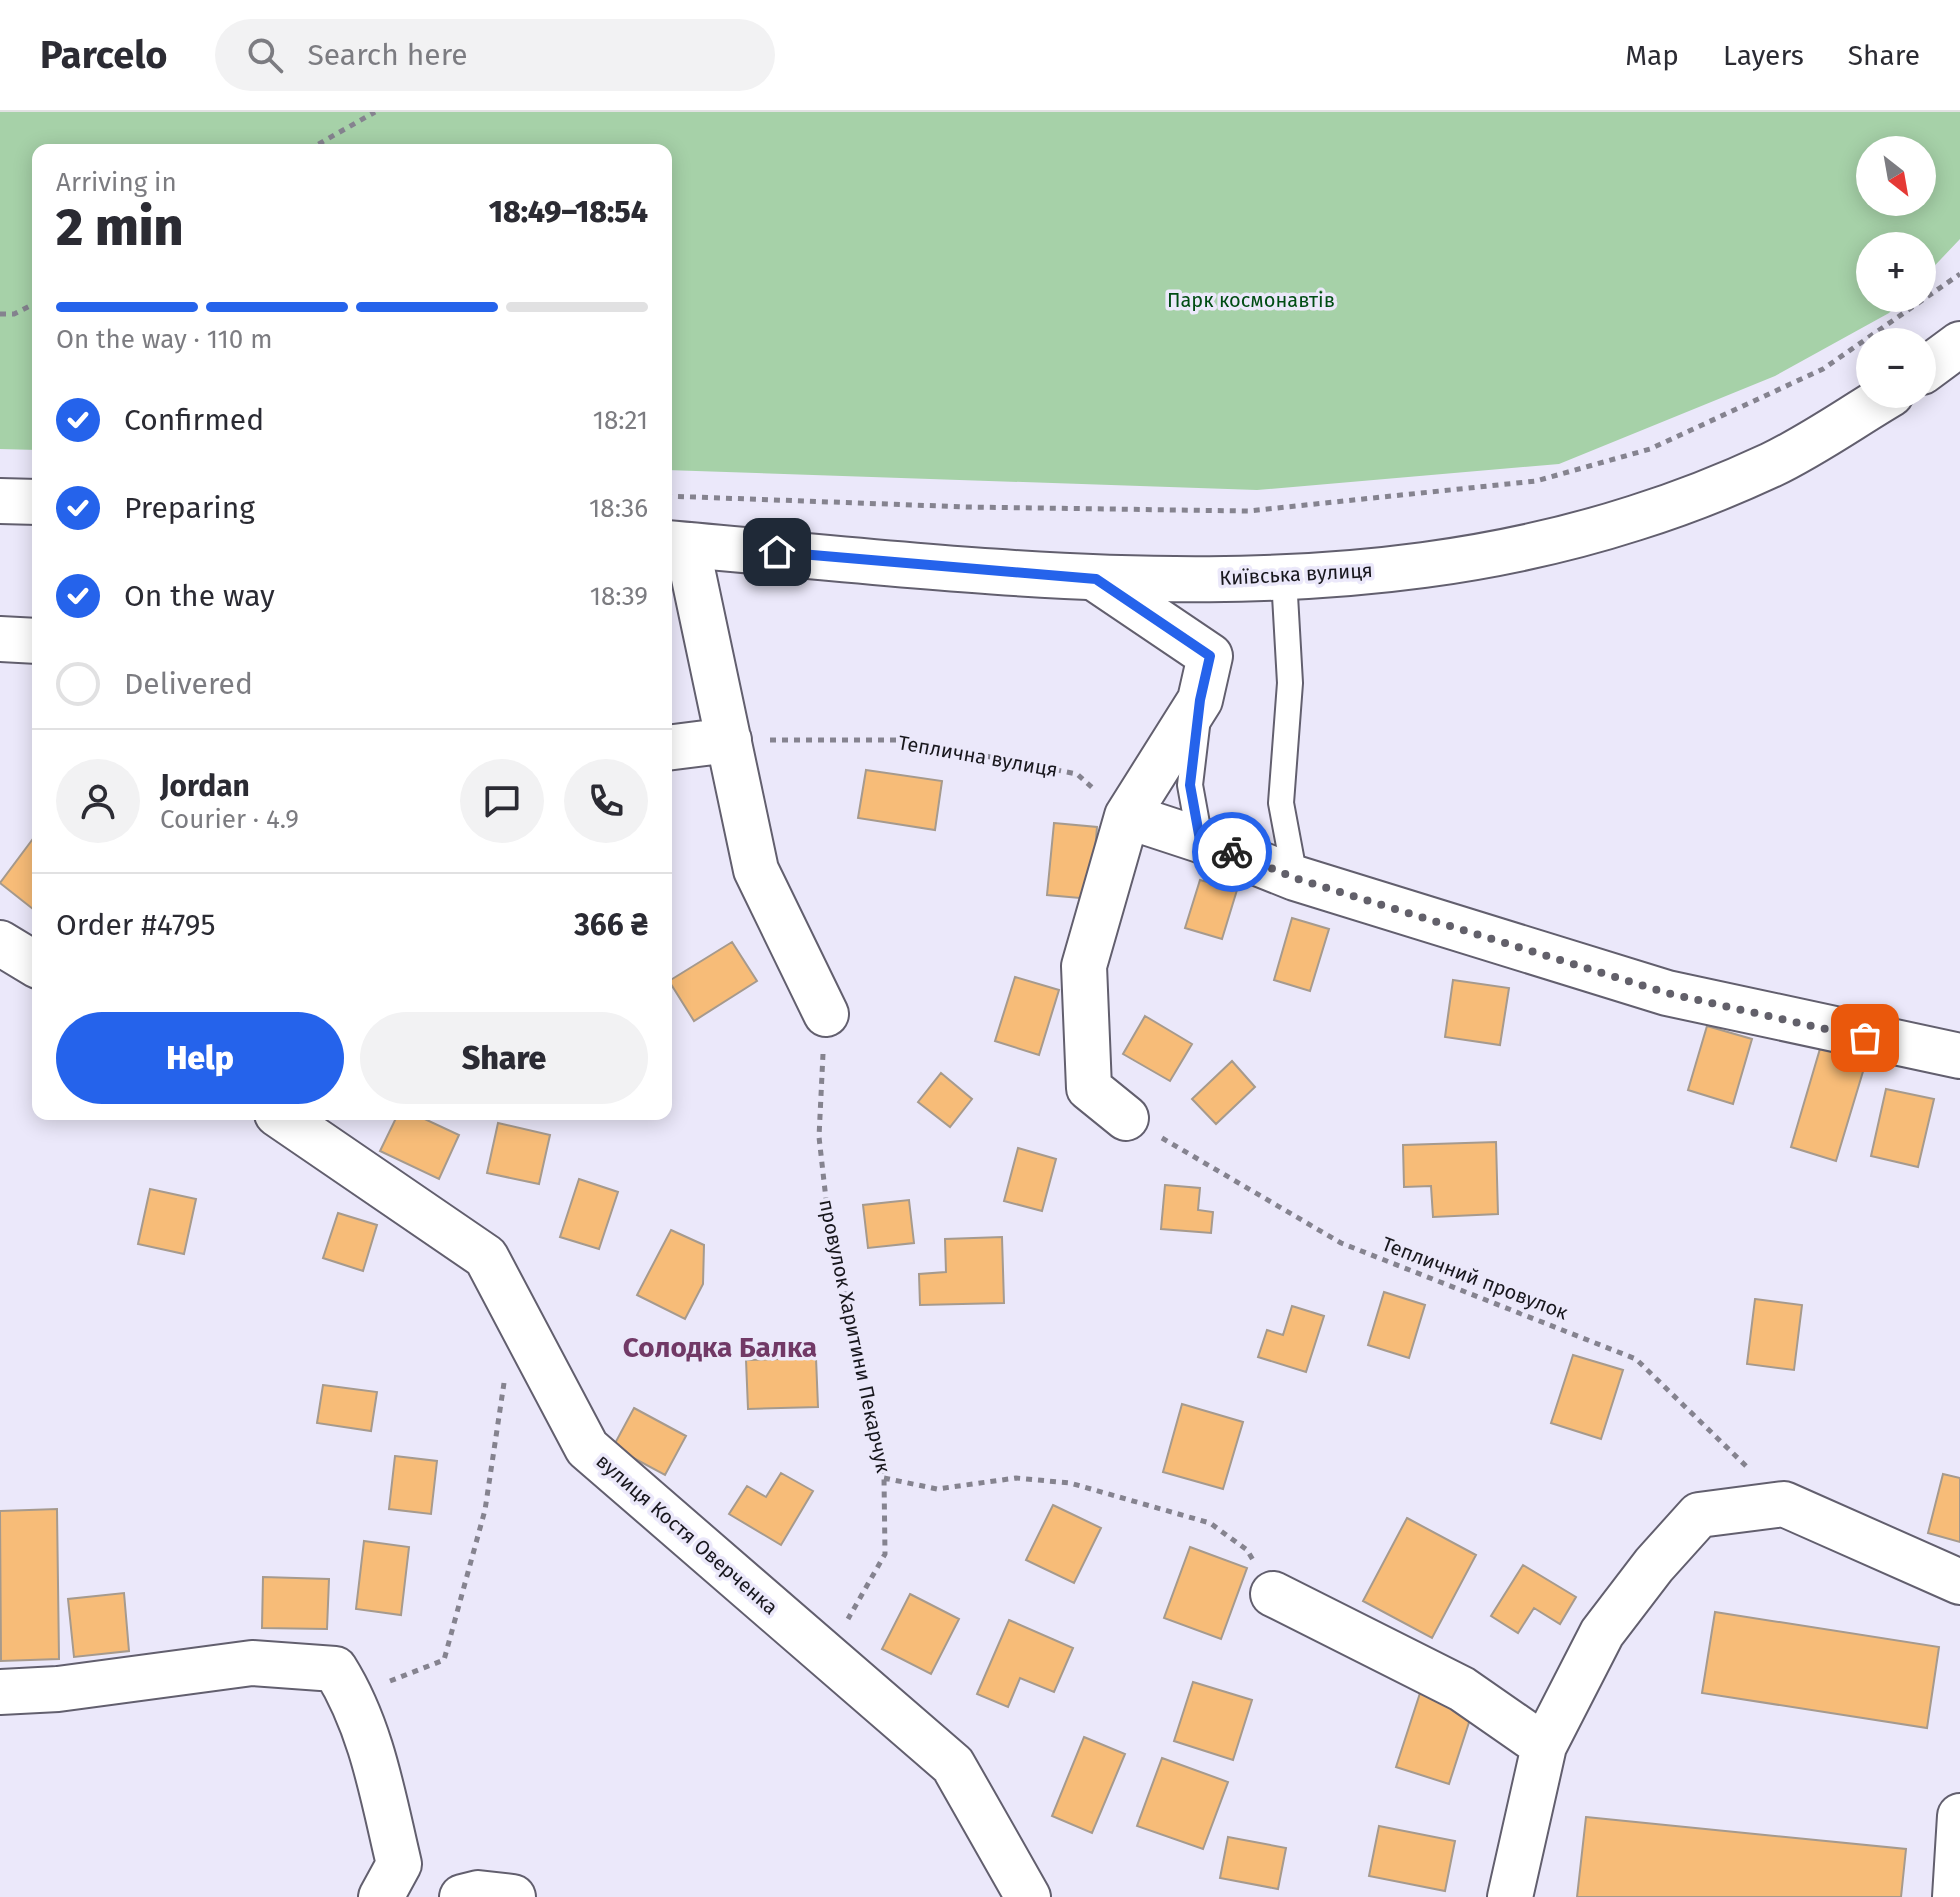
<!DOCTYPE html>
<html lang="en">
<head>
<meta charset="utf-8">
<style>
	body { margin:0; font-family:"Fira Sans",sans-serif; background:#f2f2f3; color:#2b2b33; height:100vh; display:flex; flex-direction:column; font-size:30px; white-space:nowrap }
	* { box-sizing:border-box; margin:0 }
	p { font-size:26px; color:#7c7c81 }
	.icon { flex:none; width:44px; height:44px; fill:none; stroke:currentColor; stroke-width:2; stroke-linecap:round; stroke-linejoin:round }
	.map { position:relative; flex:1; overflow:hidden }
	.drawer { position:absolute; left:32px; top:32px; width:640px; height:976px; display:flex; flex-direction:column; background:#fff; border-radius:16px; box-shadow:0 4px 20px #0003 }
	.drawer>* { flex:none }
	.needle { width:52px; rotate:149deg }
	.controls { position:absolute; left:1856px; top:24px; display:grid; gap:16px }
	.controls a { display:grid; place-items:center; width:80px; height:80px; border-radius:50%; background:#fff; box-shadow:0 4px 20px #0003; font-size:40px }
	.pin { position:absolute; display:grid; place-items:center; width:68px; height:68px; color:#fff; margin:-34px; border-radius:16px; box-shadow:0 4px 12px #0006 }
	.courier { position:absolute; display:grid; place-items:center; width:80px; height:80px; margin:-40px; border:6px solid #2563eb; border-radius:50%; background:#fff; color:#222; box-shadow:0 2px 10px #0007 }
	.head em { font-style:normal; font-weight:800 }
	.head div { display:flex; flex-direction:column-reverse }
	.head { display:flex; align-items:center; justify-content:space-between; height:136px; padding:0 24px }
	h1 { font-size:52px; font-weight:800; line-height:60px }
	.bar { display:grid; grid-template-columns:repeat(4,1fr); gap:12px 8px; align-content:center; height:96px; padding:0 24px }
	.bar i { height:10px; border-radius:6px; background:#e1e1e2 }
	.bar .current { background:#2563eb }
	.bar p { grid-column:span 4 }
	.line { display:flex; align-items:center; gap:20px; padding:0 24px; border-top:2px solid #e1e1e2 }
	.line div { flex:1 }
	.round { display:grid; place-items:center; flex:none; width:84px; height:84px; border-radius:42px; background:#f2f2f3 }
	ol { padding:0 24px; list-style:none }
	li { display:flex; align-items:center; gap:24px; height:88px }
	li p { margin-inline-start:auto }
	li .icon { padding:8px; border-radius:50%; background:#2563eb; color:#fff; stroke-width:4 }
	li:last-child { color:#7c7c81 }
	li i { width:44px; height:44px; border:4px solid #e1e1e2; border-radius:50% }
	.cta { display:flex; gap:16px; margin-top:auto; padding:16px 24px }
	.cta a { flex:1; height:92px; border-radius:48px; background:#2563eb; color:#fff; font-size:32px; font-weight:800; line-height:92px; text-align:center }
	.cta a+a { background:#f2f2f3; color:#2b2b33 }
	header { display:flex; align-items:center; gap:48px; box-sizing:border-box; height:112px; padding:0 40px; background:#fff; border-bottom:2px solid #e1e1e2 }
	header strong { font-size:38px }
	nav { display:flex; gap:44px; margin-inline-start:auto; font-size:28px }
	.search { width:560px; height:72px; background:#f2f2f3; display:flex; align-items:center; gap:20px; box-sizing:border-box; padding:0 28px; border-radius:44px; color:#7c7c81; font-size:30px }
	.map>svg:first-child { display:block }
	.green { fill:#a6d1a8; fill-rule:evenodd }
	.building { fill:#f7bc78; stroke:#a69a8d; stroke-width:2 }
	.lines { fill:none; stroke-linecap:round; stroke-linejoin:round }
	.service-casing { stroke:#625f6e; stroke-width:28 }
	.minor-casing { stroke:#625f6e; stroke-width:48 }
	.tertiary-casing { stroke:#625f6e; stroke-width:48 }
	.path { stroke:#85838f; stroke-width:5; stroke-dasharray:6 6; stroke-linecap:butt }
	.service { stroke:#fff; stroke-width:24 }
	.minor { stroke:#fff; stroke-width:44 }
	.tertiary { stroke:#fff; stroke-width:44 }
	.done { stroke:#62606a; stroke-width:8; stroke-dasharray:0 14.4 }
	.route { stroke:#2563eb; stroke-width:10 }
	.labels { text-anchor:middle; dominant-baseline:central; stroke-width:7; stroke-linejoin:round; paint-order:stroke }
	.park-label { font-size:20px; fill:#004c13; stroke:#ebe8fa }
	.street-label { font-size:20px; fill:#18171d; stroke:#ebe8fa }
	.district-label { font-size:28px; font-weight:bold; fill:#713966; stroke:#ebe8fa }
</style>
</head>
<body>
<header>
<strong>Parcelo</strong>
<div class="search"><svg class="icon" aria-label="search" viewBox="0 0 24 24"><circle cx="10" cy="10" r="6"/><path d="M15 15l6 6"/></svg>Search here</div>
<nav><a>Map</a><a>Layers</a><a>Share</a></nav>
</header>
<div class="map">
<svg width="1960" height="1785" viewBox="0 0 1960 1785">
	<rect width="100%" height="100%" fill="#ebe8fa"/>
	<path class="green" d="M0,0H1960V127L1922,167V134H1870V186H1903L1889,201L1775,264L1559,352L1257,378L666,358V38H38V338L0,337ZM1870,38H1922V90H1870Z"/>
	<path class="building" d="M866,658L942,669L935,718L858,706Z
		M1054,711L1097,715L1091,787L1047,783Z
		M35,724L38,726V801L0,771Z
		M1200,768L1237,778L1222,827L1185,816Z
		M1292,806L1329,817L1310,879L1274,868Z
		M732,830L757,869L694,909L669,869Z
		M1015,865L1059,878L1039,943L995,929Z
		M1453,868L1509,876L1500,933L1445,925Z
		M1145,904L1192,932L1170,969L1123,942Z
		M1707,914L1752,927L1733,992L1688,978Z
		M1822,930L1868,943L1836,1049L1791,1035Z
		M1232,949L1255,975L1216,1012L1192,987Z
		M941,961L972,987L950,1015L918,990Z
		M1886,977L1934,987L1918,1055L1871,1044Z
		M398,1002H414L459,1023L439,1067L380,1039Z
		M498,1011L550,1023L539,1072L487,1061Z
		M1496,1030L1498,1102L1433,1105L1431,1074L1404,1075L1403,1033Z
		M1018,1036L1056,1047L1042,1099L1004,1089Z
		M579,1067L618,1080L599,1137L560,1125Z
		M1165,1073L1200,1076L1198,1098L1213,1100L1211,1121L1161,1117Z
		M150,1077L196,1087L184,1142L138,1132Z
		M909,1088L914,1131L868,1136L863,1093Z
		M338,1101L377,1113L363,1159L323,1146Z
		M671,1118L704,1133L703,1172L685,1207L637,1183Z
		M1002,1125L1004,1191L920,1193L919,1162L946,1160L945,1127Z
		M1384,1180L1425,1193L1409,1246L1368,1233Z
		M1755,1187L1802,1193L1794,1258L1747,1252Z
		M1292,1194L1324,1204L1306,1260L1258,1245L1267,1218L1283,1223Z
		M1573,1243L1623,1258L1601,1327L1551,1311Z
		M816,1246L818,1295L748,1297L746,1248Z
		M323,1273L377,1280L371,1319L317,1311Z
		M1182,1292L1243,1310L1223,1377L1163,1360Z
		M634,1296L686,1324L665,1363L613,1335Z
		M395,1344L437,1349L431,1402L389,1397Z
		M781,1361L813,1379L781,1433L729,1402L747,1374L766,1385Z
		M1943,1362L1960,1366V1430L1928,1421Z
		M1053,1393L1101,1416L1074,1471L1026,1448Z
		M57,1397L59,1547L1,1549L0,1399Z
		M1407,1406L1476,1443L1432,1526L1363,1489Z
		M364,1429L409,1435L401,1503L356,1497Z
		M1190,1435L1247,1456L1221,1527L1164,1506Z
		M1523,1453L1576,1485L1560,1512L1534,1496L1518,1521L1491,1504Z
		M263,1465L329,1467L327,1517L262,1516Z
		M124,1481L129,1539L74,1545L68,1487Z
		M910,1482L959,1507L931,1562L882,1537Z
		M1715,1500L1939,1535L1927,1616L1702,1581Z
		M1009,1508L1073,1536L1054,1580L1020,1566L1008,1595L977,1582Z
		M1193,1570L1252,1588L1233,1648L1174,1629Z
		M1421,1578L1474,1595L1449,1672L1396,1655Z
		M1084,1625L1125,1642L1092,1721L1052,1704Z
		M1162,1646L1228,1670L1203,1737L1137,1714Z
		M1586,1705L1906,1737L1901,1785H1577Z
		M1379,1714L1455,1729L1445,1779L1369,1764Z
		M1228,1725L1286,1736L1278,1777L1220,1766Z"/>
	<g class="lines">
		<defs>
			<path id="service" d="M1284,466L1290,571L1281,691L1295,766
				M1198,606L1190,673L1200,728"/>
			<path id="minor" d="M687,433L756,758L826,902
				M1096,467L1210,544L1200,588L1127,704L1084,854L1089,976L1126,1006
				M0,527L38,529
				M666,636L729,628
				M1127,704L1200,728L1295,766L1667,881L1960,944
				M0,831L38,854
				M277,1002L486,1145L587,1336L953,1653L1028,1785
				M1273,1482L1462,1577L1544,1634
				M0,1580L58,1577L252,1551L335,1557C372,1616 383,1685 399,1752L381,1785
				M462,1785L478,1781L513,1785
				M1510,1785L1544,1634L1602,1521L1654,1453L1699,1403L1784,1392L1960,1470
				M1955,1785L1960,1704"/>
			<path id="tertiary" d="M1922,260L1960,232
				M0,389L38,390
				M666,431C988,459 1321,507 1635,406C1680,392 1728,373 1771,353C1813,333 1852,305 1891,282"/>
		</defs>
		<use href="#service" class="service-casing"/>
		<use href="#minor" class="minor-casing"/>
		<use href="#tertiary" class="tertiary-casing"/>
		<path class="path" d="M308,38L375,0
			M0,202H14L38,190
			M666,384L968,395L1248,399L1536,369L1650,337L1823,257L1960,162
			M770,628H903L1077,662L1095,678
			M823,942L819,1025L828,1105L884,1366L885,1442L848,1507
			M1162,1026L1341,1131L1636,1247L1746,1354
			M884,1366L937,1377L1016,1366L1070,1371L1210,1411L1247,1438L1253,1448
			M390,1569L444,1548L485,1398L504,1271"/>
		<use href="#service" class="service"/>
		<use href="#minor" class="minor"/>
		<use href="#tertiary" class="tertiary"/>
	</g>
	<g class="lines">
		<path class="done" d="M1232,740L1295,766L1667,881L1865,926"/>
		<path class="route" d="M777,440L1096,467L1210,544L1200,588L1190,673L1200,728L1232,740"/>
	</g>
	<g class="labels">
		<g class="park-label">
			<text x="1251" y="188">Парк космонавтів</text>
		</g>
		<g class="street-label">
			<text transform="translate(1296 462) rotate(-3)">Київська вулиця</text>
			<text transform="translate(978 644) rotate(10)">Теплична вулиця</text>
			<text transform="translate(1475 1166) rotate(21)">Тепличний провулок</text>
			<text transform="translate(855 1224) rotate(78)">провулок Харитини Пекарчук</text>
			<text transform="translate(687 1422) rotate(41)">вулиця Костя Оверченка</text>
		</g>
		<g class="district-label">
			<text x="720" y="1235">Солодка Балка</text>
		</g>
	</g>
</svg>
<div class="controls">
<a><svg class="needle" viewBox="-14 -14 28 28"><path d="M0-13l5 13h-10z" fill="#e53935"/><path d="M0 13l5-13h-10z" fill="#7c7c81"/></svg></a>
<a>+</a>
<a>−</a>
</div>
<div class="pin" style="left:1865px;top:926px;background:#ea580c"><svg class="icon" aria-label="bag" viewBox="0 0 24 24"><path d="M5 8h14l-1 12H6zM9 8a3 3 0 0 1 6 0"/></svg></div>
<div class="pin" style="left:777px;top:440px;background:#1f2937"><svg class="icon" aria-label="home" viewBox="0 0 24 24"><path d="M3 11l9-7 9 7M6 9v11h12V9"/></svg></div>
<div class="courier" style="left:1232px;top:740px"><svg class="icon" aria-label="bike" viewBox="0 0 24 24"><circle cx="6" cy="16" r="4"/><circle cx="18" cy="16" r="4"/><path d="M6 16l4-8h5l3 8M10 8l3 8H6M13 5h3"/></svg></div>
<section class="drawer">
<div class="head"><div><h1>2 min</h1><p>Arriving in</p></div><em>18:49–18:54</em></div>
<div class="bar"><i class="current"></i><i class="current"></i><i class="current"></i><i></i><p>On the way · 110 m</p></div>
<ol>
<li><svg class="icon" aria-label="check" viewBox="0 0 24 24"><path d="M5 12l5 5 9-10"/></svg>Confirmed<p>18:21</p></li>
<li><svg class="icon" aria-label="check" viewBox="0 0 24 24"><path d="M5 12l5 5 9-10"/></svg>Preparing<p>18:36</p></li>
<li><svg class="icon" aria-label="check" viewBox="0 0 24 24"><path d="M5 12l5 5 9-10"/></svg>On the way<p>18:39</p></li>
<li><i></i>Delivered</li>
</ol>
<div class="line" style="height:144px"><a class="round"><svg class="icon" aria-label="person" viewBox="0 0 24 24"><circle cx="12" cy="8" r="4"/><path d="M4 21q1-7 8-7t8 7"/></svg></a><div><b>Jordan</b><p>Courier · 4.9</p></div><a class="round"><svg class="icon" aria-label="chat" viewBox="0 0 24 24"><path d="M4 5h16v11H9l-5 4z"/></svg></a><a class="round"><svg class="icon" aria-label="phone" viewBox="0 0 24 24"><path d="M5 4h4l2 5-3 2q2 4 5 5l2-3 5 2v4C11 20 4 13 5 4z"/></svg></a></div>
<div class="line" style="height:104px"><div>Order #4795</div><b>366 ₴</b></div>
<div class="cta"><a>Help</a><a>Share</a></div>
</section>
</div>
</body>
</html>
